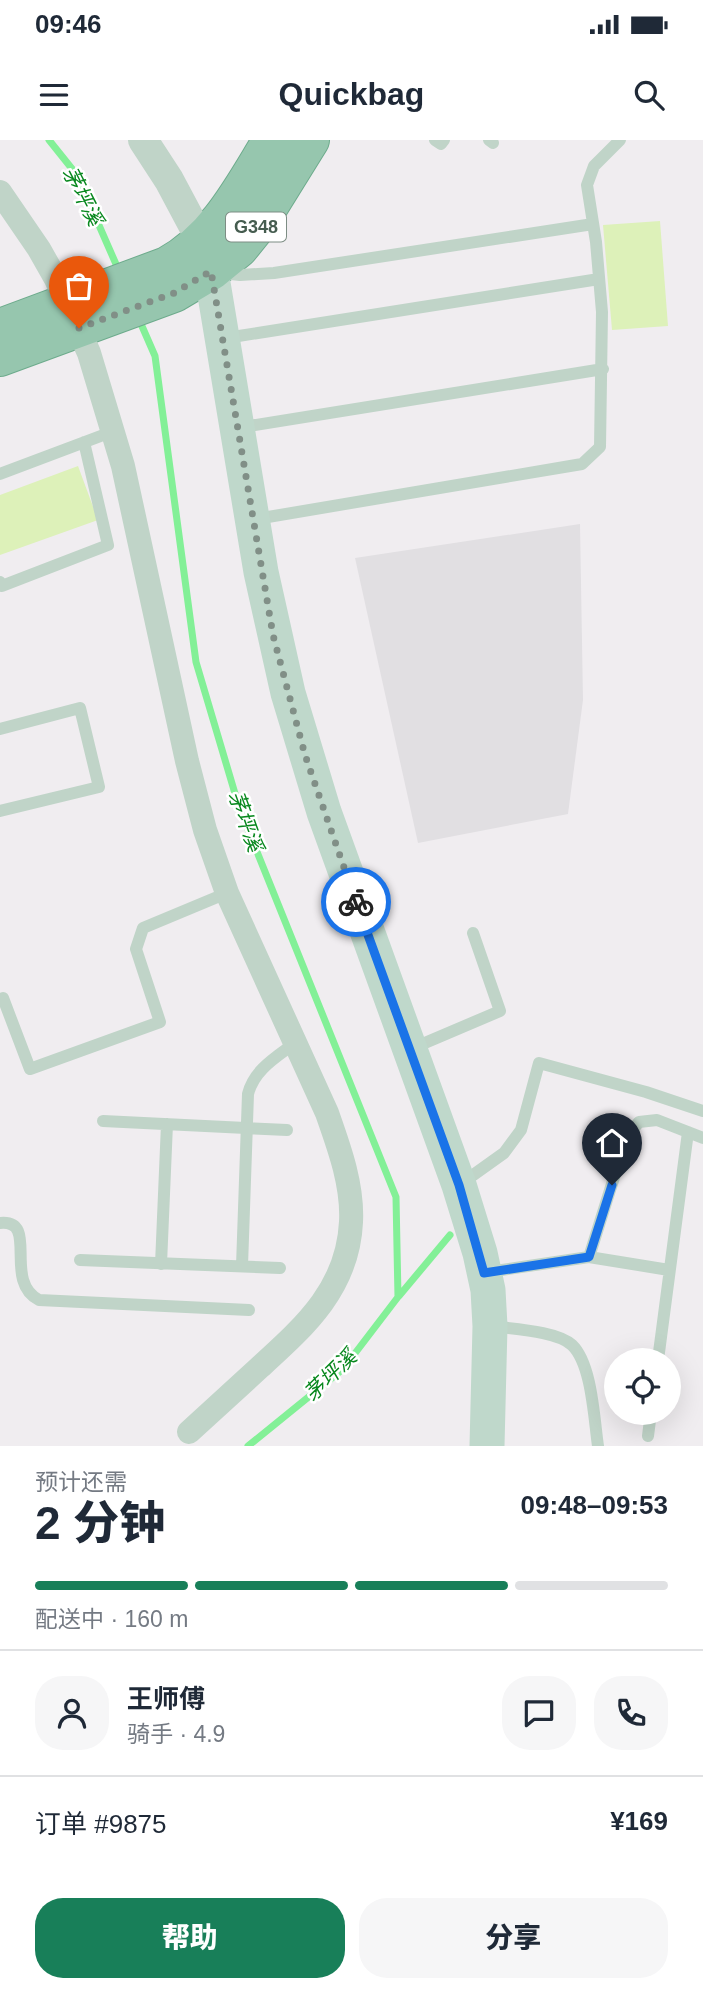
<!DOCTYPE html>
<html lang="zh">
<head>
<meta charset="utf-8">
<style>
	body { margin:0; font-family:Helvetica,"Noto Sans SC",sans-serif; background:#f6f6f7; color:#1f2937; height:100vh; display:flex; flex-direction:column; font-size:26px; white-space:nowrap }
	* { box-sizing:border-box; margin:0 }
	p { font-size:23px; color:#747a83 }
	.icon { flex:none; width:38px; height:38px; fill:none; stroke:currentColor; stroke-width:2; stroke-linecap:round; stroke-linejoin:round }
	.map { position:relative; height:1306px; overflow:hidden }
	.drawer { display:flex; flex-direction:column; background:#fff; flex:1 }
	.drawer>* { flex:none }
	.controls { position:absolute; left:604px; top:1208px; display:grid; gap:14px }
	.controls a { display:grid; place-items:center; width:77px; height:77px; border-radius:50%; background:#fff; box-shadow:0 7px 28px #0002; font-size:35px }
	.pin { position:absolute; display:grid; place-items:center; width:60px; height:60px; color:#fff; margin:-72px -30px; border-radius:50% 50% 50% 0; rotate:-45deg; box-shadow:0 0 7px #0007 }
	.pin .icon { rotate:45deg }
	.courier { position:absolute; display:grid; place-items:center; width:70px; height:70px; margin:-35px; border:5px solid #1a73e8; border-radius:50%; background:#fff; color:#222; box-shadow:0 2px 9px #0007 }
	.summary em { font-style:normal; font-weight:800 }
	.summary div { display:flex; flex-direction:column-reverse }
	.summary { display:flex; align-items:center; justify-content:space-between; height:119px; padding:0 35px }
	h1 { font-size:46px; font-weight:800; line-height:52px }
	.bar { display:grid; grid-template-columns:repeat(4,1fr); gap:10px 7px; align-content:center; height:84px; padding:0 35px }
	.bar i { height:9px; border-radius:5px; background:#e0e1e3 }
	.bar .on { background:#187f59 }
	.bar p { grid-column:span 4 }
	.line { display:flex; align-items:center; gap:18px; padding:0 35px; border-top:2px solid #e0e1e3 }
	.line div { flex:1 }
	.round { display:grid; place-items:center; flex:none; width:74px; height:74px; border-radius:28px; background:#f6f6f7 }
	.button { display:flex; gap:14px; margin-top:auto; padding:14px 35px }
	.button a { flex:1; height:80px; border-radius:28px; background:#187f59; color:#fff; font-size:28px; font-weight:800; line-height:80px; text-align:center }
	.button a+a { background:#f6f6f7; color:#1f2937 }
	.status { display:flex; justify-content:space-between; align-items:center; height:49px; padding:0 35px; background:#fff; direction:ltr }
	.status svg { height:19px; fill:currentColor }
	header { display:flex; justify-content:space-between; align-items:center; height:91px; padding:0 35px; background:#fff; font-size:32px; font-weight:800 }
	.map>svg:first-child { display:block }
	.education { fill:#e1dfe2 }
	.green { fill:#ddf1b9 }
	.lines { fill:none; stroke-linecap:round; stroke-linejoin:round }
	.stream { stroke:#83f097; stroke-width:7 }
	.trunk-casing { stroke:#6dab8c; stroke-width:40 }
	.service { stroke:#c0d4c8; stroke-width:12 }
	.minor { stroke:#c0d4c8; stroke-width:24 }
	.tertiary { stroke:#c0d4c8; stroke-width:30 }
	.secondary { stroke:#bfd8cb; stroke-width:35 }
	.trunk { stroke:#96c6ae; stroke-width:38 }
	.done { stroke:#818f87; stroke-width:7; stroke-dasharray:0 12.6 }
	.route { stroke:#1a73e8; stroke-width:9 }
	.labels { text-anchor:middle; dominant-baseline:central; stroke-width:5; stroke-linejoin:round; paint-order:stroke }
	.shield { fill:#fff; stroke:#7d8d84; stroke-width:2 }
	.shield-label { font-size:18px; font-weight:bold; fill:#455c4f }
	.water-label { font-size:21px; font-style:italic; fill:#08881e; stroke:#fff }
</style>
</head>
<body>
<div class="status"><b>09:46</b><svg viewBox="0 0 49 12"><path d="M0 12V9h3v3zM5 12V6h3v6zM10 12V3h3v9zM15 12V0h3v12zM26 1h20v11H26zM47 4h2v5h-2z"/></svg></div>
<header><svg class="icon" aria-label="menu" viewBox="0 0 24 24"><path d="M4 6h16M4 12h16M4 18h16"/></svg>Quickbag<svg class="icon" aria-label="search" viewBox="0 0 24 24"><circle cx="10" cy="10" r="6"/><path d="M15 15l6 6"/></svg></header>
<div class="map">
<svg width="703" height="1306" viewBox="0 0 703 1306">
	<rect width="100%" height="100%" fill="#f0edf0"/>
	<path class="education" d="M580,384L583,560L568,674L418,703L355,418Z"/>
	<path class="green" d="M660,81L668,186L612,190L603,85Z
		M78,326L98,380L0,415V355Z"/>
	<g class="lines">
		<path class="stream" d="M49,0L77,35L119,131
			M138,177L155,216L196,522L239,667L396,1057L398,1157L343,1229L248,1306
			M399,1156L450,1095"/>
		<defs>
			<path id="trunk" d="M0,188L167,126C218,98 243,47 272,0
				M0,217L174,153L211,131L239,108L256,87L310,0"/>
		</defs>
		<use href="#trunk" class="trunk-casing"/>
		<path class="service" d="M435,0L441,4L444,0
			M489,0L493,3
			M222,133L240,135L274,133L593,84
			M226,198L599,139
			M237,288L603,229
			M0,334L114,291
			M256,379L582,324L600,307L602,172L596,102L587,45L594,26L620,0
			M0,442L2,446L108,405L84,302
			M0,589L80,568L99,647L0,671
			M3,858L30,929L160,882L136,809L143,788L227,753
			M413,908L500,871L473,793
			M103,981L287,990
			M462,1043L504,1013L521,990L539,923L646,952L703,971
			M0,1083C40,1079 2,1141 39,1160L249,1170
			M589,1117L669,1130
			M80,1120L280,1128
			M161,1124L167,984
			M242,1126L248,954C254,930 275,918 295,903
			M488,1132L589,1117L627,996L639,982L657,980L703,998
			M492,1186C512,1189 557,1191 572,1205C592,1224 594,1279 598,1306
			M658,1220L688,992
			M648,1296L651,1272"/>
		<path class="minor" d="M0,52L39,109L56,139L89,213L123,326L187,621L205,690L227,753L327,973C339,1007 353,1045 351,1082C348,1148 305,1186 260,1227C236,1249 212,1271 189,1292"/>
		<path class="tertiary" d="M143,0L169,40L202,102"/>
		<path class="secondary" d="M203,105L211,131L261,432L288,553L324,672L459,1045L480,1113L488,1150L490,1186L487,1306"/>
		<use href="#trunk" class="trunk"/>
	</g>
	<g class="lines">
		<path class="done" d="M79,188L174,153L211,131L273,495L305,615L356,762"/>
		<path class="route" d="M356,762L459,1045L484,1133L589,1117L612,1045"/>
	</g>
	<g class="labels">
		<rect class="shield" x="226" y="72.5" width="60" height="29" rx="5"/>
		<g class="shield-label">
			<text x="256" y="87">G348</text>
		</g>
		<g class="water-label">
			<text transform="translate(83 56) rotate(63)">茅坪溪</text>
			<text transform="translate(246 681) rotate(70)">茅坪溪</text>
			<text transform="translate(330 1235) rotate(-44)">茅坪溪</text>
		</g>
	</g>
</svg>
<div class="controls">
<a><svg class="icon" aria-label="locate" viewBox="0 0 24 24"><circle cx="12" cy="12" r="6"/><path d="M12 2v4M12 18v4M2 12h4M18 12h4"/></svg></a>
</div>
<div class="pin" style="left:79px;top:188px;background:#ea580c"><svg class="icon" aria-label="bag" viewBox="0 0 24 24"><path d="M5 8h14l-1 12H6zM9 8a3 3 0 0 1 6 0"/></svg></div>
<div class="pin" style="left:612px;top:1045px;background:#1f2937"><svg class="icon" aria-label="home" viewBox="0 0 24 24"><path d="M3 11l9-7 9 7M6 9v11h12V9"/></svg></div>
<div class="courier" style="left:356px;top:762px"><svg class="icon" aria-label="bike" viewBox="0 0 24 24"><circle cx="6" cy="16" r="4"/><circle cx="18" cy="16" r="4"/><path d="M6 16l4-8h5l3 8M10 8l3 8H6M13 5h3"/></svg></div>
</div>
<section class="drawer">
<div class="summary"><div><h1>2 分钟</h1><p>预计还需</p></div><em>09:48–09:53</em></div>
<div class="bar"><i class="on"></i><i class="on"></i><i class="on"></i><i></i><p>配送中 · 160 m</p></div>
<div class="line" style="height:126px"><a class="round"><svg class="icon" aria-label="person" viewBox="0 0 24 24"><circle cx="12" cy="8" r="4"/><path d="M4 21q1-7 8-7t8 7"/></svg></a><div><b>王师傅</b><p>骑手 · 4.9</p></div><a class="round"><svg class="icon" aria-label="chat" viewBox="0 0 24 24"><path d="M4 5h16v11H9l-5 4z"/></svg></a><a class="round"><svg class="icon" aria-label="phone" viewBox="0 0 24 24"><path d="M5 4h4l2 5-3 2q2 4 5 5l2-3 5 2v4C11 20 4 13 5 4z"/></svg></a></div>
<div class="line" style="height:91px"><div>订单 #9875</div><b>¥169</b></div>
<div class="button"><a>帮助</a><a>分享</a></div>
</section>
</body>
</html>
